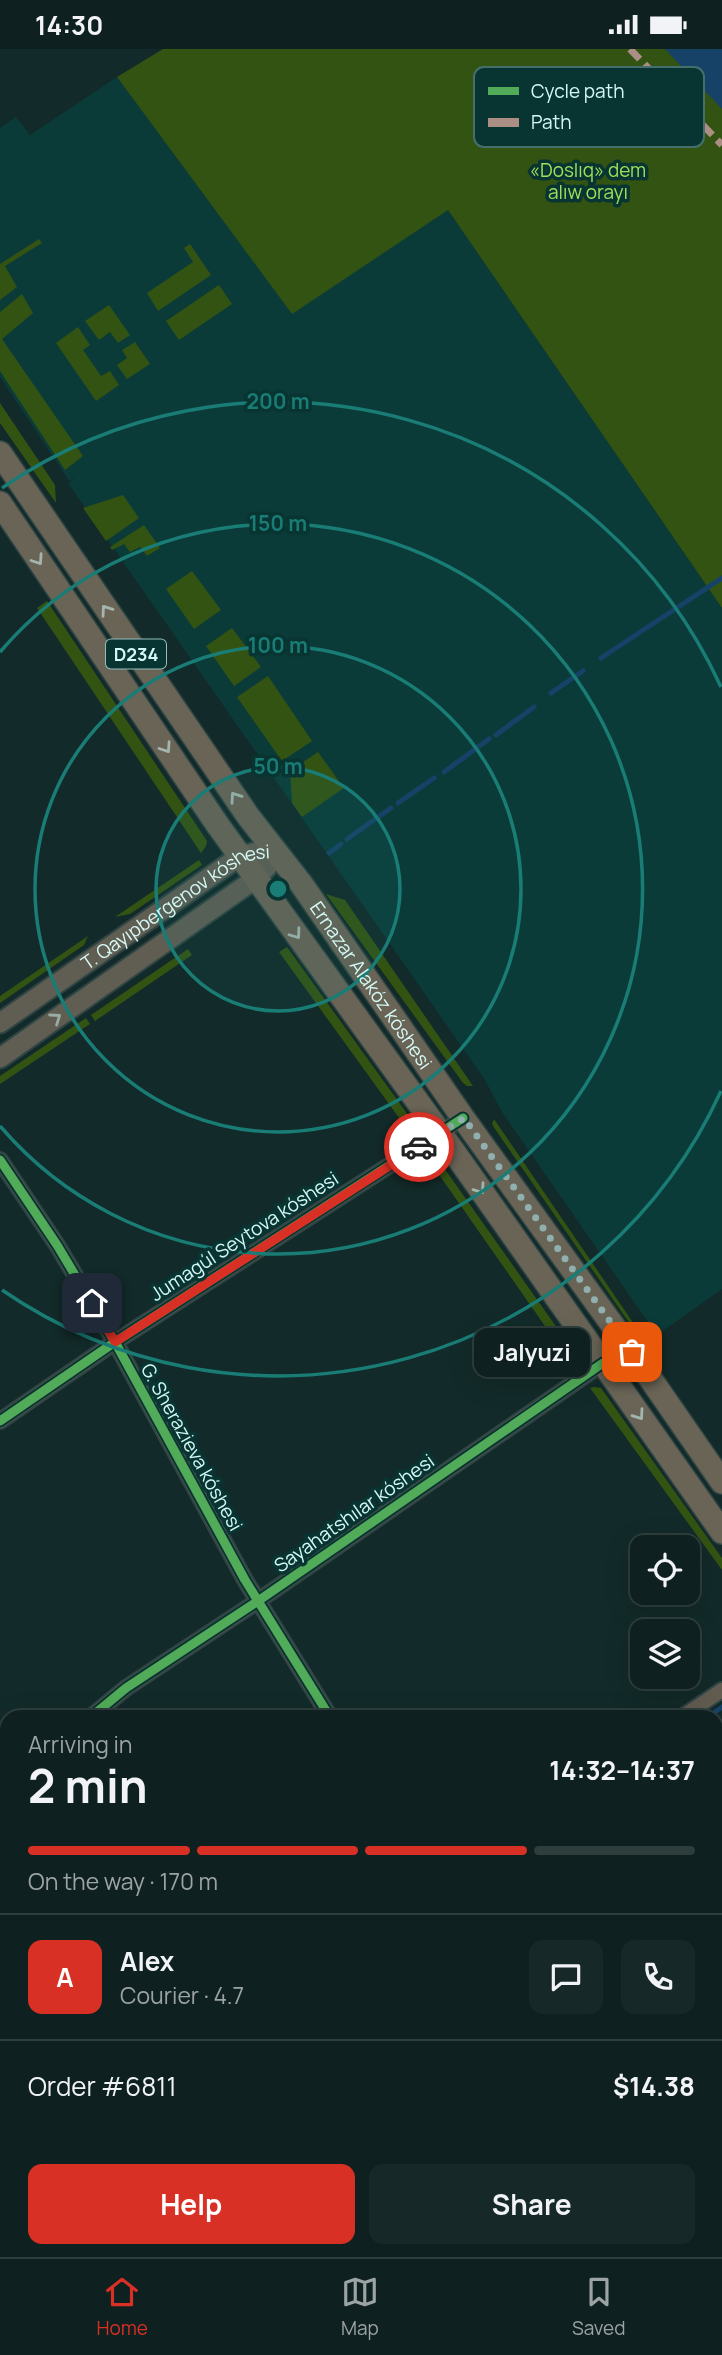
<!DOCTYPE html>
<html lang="en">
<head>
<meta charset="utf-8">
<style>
	body { margin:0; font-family:Manrope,sans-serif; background:#172828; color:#f1f3f6; height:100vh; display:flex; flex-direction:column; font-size:26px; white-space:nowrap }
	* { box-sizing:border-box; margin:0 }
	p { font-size:23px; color:#9ba3a4 }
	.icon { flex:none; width:38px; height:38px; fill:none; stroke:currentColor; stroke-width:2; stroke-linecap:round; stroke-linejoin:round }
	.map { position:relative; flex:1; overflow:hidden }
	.drawer { position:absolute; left:0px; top:1661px; width:723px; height:548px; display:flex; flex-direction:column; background:#0e201f; border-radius:21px 21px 0 0; box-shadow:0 7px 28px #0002,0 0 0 2px #2e3e3d }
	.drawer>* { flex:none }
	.buttons { position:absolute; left:630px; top:1486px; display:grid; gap:14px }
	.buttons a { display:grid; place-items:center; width:70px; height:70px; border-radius:14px; background:#0e201f; box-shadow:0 7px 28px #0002,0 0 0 2px #2e3e3d; font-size:35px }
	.pin { position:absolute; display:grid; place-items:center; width:60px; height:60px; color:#fff; margin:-30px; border-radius:14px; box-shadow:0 4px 10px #0006 }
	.courier { position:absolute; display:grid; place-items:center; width:70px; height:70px; margin:-35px; border:5px solid #d93025; border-radius:50%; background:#fff; color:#222; box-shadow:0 2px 9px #0007 }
	.bubble { position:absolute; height:49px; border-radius:14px; background:#0e201f; box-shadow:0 7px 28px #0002,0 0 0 2px #2e3e3d; font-size:23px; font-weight:700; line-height:49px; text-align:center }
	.summary em { font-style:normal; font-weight:700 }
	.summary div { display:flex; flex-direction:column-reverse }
	.summary { display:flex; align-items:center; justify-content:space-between; height:119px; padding:0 28px }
	h1 { font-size:46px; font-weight:700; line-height:52px }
	.bar { display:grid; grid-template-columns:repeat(4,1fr); gap:10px 7px; align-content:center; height:84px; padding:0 28px }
	.bar i { height:9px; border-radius:5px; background:#2e3e3d }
	.bar .current { background:#d93025 }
	.bar p { grid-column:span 4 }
	.line { display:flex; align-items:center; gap:18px; padding:0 28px; border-top:2px solid #2e3e3d }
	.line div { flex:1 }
	.round { display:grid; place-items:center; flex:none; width:74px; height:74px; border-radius:14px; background:#172828 }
	.primary-button { display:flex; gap:14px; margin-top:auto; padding:14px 28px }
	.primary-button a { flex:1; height:80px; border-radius:14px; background:#d93025; color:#fff; font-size:28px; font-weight:700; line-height:80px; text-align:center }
	.primary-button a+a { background:#172828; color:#f1f3f6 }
	.status { display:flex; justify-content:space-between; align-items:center; height:49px; padding:0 35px; background:#0e201f; direction:ltr }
	.status svg { height:19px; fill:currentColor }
	.tabs { display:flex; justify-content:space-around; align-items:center; height:98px; border-top:2px solid #2e3e3d; background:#0e201f; font-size:19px; color:#9ba3a4 }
	.tabs a { display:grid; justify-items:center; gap:4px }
	.tabs .current { color:#d93025 }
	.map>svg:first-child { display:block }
	.built { fill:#0b3b39 }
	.green { fill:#335313 }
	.water { fill:#174268 }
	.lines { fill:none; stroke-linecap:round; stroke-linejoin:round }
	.stream { stroke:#174268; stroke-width:5 }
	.street-casing { stroke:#2f4544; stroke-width:18 }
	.secondary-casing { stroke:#2f4544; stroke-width:23 }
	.primary-casing { stroke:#2f4544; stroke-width:26 }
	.street { stroke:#625c51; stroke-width:14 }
	.secondary { stroke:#605d52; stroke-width:19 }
	.primary { stroke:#696456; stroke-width:23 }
	.quiet { stroke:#ac8f84; stroke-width:7; stroke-dasharray:14 7; stroke-linecap:butt }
	.cycleway-casing { stroke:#083432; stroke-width:13 }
	.cycleway { stroke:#51ab58; stroke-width:9 }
	.oneway { stroke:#a3b5ad }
	.oneway2 { stroke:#9aaaa4 }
	.done { stroke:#8fb0ae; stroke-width:7; stroke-dasharray:0 12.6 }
	.route { stroke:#d93025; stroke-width:9 }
	.ring { fill:none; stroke:#197c75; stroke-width:3.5 }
	.labels { text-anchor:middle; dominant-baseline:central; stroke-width:7; stroke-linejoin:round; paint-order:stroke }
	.shield { fill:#083432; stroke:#96bdba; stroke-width:2 }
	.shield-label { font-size:18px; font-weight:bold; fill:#d3f8f5 }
	.park-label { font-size:19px; fill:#9fdf5b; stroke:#083432 }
	.street-label { font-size:19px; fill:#d3f8f5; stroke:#083432 }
	.key { fill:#083432; stroke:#456f6c; stroke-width:2 }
	.key-label { font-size:19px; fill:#d3f8f5 }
	.centre { fill:#197c75; stroke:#083432; stroke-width:3.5 }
	.ring-label { font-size:21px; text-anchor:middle; font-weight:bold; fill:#197c75; stroke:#083432; stroke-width:7; stroke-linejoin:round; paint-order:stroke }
</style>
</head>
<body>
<div class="status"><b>14:30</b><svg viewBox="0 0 49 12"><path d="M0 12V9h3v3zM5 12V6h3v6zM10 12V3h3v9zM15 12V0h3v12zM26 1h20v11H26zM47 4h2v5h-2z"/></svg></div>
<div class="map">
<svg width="722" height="2208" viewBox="0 0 722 2208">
	<rect width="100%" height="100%" fill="#122a29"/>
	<path class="built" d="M117,28L292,264L448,161L722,559V1240L657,1286L502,1063L485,1031L68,434L76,428L69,432L0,328V79L16,68L30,86Z"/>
	<path class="green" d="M163,0H722V559L448,161L292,265L117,28Z
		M39,190L42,194L5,217L17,238L0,251V215Z
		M190,195L211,226L158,262L147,244L193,213L184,199Z
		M219,236L232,255L179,291L166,272Z
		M22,245L33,264L2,290L83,407L65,421L0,322V263Z
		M109,256L130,286L118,294L110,283L99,291L85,272Z
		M78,278L90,296L83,301L101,327L110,322L119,336L96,352L56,294Z
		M135,293L150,315L127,330L117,316L127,309L122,301Z
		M0,354L55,436L56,454L0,374Z
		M123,446L139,469L106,492L83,459Z
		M144,476L160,499L147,507L140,498L130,503L124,495L112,501L110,498Z
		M192,522L221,561L194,580L166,540Z
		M47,552L207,792L206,797L201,804L37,559Z
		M232,579L261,618L234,637L206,597Z
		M268,627L312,692L282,712L237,648Z
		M318,703L344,739L302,768L292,754L290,722Z
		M199,811L202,816L130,865L115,868Z
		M326,845L345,851L473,1037H467L463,1034Z
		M88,887L84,896L0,954V947Z
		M287,898L411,1070L413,1078L410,1084L279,903Z
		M188,900L192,906L95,972L91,966Z
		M86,969L90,975L0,1035V1027Z
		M494,1070L634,1275L632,1278L495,1080L492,1075Z
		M431,1106L437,1109L579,1310V1317L575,1320L426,1107Z
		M594,1338L601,1339L722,1509V1521L590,1339Z"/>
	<path class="water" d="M665,0H722V60Z"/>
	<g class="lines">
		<path class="stream" d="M601,609L722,529
			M551,644L583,622
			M496,686L534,658
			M444,723L489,690
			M398,754L434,729
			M347,790L391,759
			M329,804L341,795
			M708,1668L722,1658"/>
		<defs>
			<path id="street" d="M0,1111L57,1196L115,1293L245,1531L330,1668
				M0,1372L115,1293L463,1069
				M91,1668L126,1639L258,1552L603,1314
				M682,1668L722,1641
				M0,1735L7,1730
				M716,1926L722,1922
				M0,2136L7,2131
				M681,2202L686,2208
				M317,2208L326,2202"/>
			<g id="secondary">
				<path id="s1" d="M0,974L240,807L257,803L276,802"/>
				<path d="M0,1009L255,830L267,818L276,802"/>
			</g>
			<g id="primary">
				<path id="s2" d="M0,404L248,767L302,836L463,1069L632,1303L722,1433"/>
				<path d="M0,454L217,775L454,1103L722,1483"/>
			</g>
		</defs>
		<use href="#street" class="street-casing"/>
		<use href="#secondary" class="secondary-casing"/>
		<use href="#primary" class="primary-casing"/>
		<use href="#street" class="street"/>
		<use href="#secondary" class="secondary"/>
		<use href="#primary" class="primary"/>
		<path class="quiet" d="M630,0L722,96"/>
		<defs>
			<path id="cycleway" d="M0,1111L57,1196L115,1293L245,1531L330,1668
				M0,1372L115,1293L463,1069
				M91,1668L126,1639L258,1552L603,1314"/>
		</defs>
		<use href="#cycleway" class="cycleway-casing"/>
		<use href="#cycleway" class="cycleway"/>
	</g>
	<defs><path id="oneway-chevron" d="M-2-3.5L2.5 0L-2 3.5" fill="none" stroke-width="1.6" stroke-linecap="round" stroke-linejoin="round" transform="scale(1.75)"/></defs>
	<g class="oneway">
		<use href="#oneway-chevron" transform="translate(38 511) rotate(56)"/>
		<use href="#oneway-chevron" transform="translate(106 561) rotate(-125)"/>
		<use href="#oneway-chevron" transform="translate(166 699) rotate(56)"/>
		<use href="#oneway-chevron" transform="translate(235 748) rotate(-125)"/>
		<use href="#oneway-chevron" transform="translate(296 885) rotate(54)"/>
		<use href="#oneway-chevron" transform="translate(480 1140) rotate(55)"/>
		<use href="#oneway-chevron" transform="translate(639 1366) rotate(55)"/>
	</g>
	<use class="oneway2" href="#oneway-chevron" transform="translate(56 969) rotate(-35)"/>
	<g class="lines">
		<path class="done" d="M419,1098L464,1069L632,1303"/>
		<path class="route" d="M92,1254L115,1293L419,1098"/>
	</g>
	<circle cx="278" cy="840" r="122" fill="#197c75" fill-opacity=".12"/>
	<g class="ring">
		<circle cx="278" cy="840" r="122"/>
		<circle cx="278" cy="840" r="243"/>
		<path d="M0 603A365 365 0 1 1 0 1077"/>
		<path d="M721 1042A487 487 0 0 1 2 1241M2 439A487 487 0 0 1 721 638"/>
	</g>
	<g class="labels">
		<rect class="shield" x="106" y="590.5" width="60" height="29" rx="5"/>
		<g class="shield-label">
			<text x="136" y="605">D234</text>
		</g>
		<g class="park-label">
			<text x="588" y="121">«Doslıq» dem<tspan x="588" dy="22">alıw orayı</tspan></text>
		</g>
		<g class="street-label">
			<text stroke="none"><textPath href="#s1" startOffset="212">T. Qayıpbergenov kóshesi</textPath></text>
			<text stroke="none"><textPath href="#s2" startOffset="649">Ernazar Alakóz kóshesi</textPath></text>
			<text transform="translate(244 1187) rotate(-33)">Jumagúl Seytova kóshesi</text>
			<text transform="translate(192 1398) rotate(61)">G. Sherazieva kóshesi</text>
			<text transform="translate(354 1464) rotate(-35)">Sayahatshılar kóshesi</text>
		</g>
	</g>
	<rect x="474" y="18" width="230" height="80" rx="10" class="key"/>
	<rect x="488" y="38" width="31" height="8" fill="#51ab58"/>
	<rect x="488" y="69" width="31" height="9" fill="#ac8f84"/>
	<g class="key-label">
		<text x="531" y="49">Cycle path</text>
		<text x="531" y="80">Path</text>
	</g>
	<circle cx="278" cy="840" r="10" class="centre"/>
	<g class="ring-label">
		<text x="278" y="360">200 m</text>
		<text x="278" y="482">150 m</text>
		<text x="278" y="604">100 m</text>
		<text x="278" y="725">50 m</text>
	</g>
</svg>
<div class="buttons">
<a><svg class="icon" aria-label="locate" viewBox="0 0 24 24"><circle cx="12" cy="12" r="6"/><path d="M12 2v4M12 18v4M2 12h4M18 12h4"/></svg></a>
<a><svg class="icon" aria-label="layers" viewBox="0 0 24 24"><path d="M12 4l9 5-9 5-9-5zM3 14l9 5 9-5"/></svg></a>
</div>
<div class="pin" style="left:632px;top:1303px;background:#ea580c"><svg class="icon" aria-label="bag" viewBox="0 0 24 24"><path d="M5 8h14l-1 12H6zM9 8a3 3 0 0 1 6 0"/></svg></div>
<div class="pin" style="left:92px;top:1254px;background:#1f2937"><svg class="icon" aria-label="home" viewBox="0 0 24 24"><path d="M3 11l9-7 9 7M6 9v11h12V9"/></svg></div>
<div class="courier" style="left:419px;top:1098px"><svg class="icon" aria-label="car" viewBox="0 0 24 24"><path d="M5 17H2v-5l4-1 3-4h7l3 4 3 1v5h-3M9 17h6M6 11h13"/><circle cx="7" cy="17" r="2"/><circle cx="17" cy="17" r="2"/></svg></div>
<div class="bubble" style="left:474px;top:1279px;width:116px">Jalyuzi</div>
<section class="drawer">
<div class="summary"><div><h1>2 min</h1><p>Arriving in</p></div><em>14:32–14:37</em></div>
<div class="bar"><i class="current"></i><i class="current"></i><i class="current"></i><i></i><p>On the way · 170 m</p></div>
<div class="line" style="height:126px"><b class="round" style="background:#d93025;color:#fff">A</b><div><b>Alex</b><p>Courier · 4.7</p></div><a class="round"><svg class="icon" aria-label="chat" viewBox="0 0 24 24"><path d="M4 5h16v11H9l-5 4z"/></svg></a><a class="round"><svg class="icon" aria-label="phone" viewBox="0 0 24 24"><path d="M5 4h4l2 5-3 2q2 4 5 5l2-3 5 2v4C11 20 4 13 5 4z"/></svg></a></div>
<div class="line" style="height:91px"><div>Order #6811</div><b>$14.38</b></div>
<div class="primary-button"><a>Help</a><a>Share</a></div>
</section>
</div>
<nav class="tabs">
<a class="current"><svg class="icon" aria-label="home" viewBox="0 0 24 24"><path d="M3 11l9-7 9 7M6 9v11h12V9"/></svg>Home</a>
<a><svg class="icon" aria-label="map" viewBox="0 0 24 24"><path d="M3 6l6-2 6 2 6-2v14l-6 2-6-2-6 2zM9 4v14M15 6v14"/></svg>Map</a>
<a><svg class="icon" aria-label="saved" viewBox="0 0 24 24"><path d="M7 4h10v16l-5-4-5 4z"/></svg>Saved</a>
</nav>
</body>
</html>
